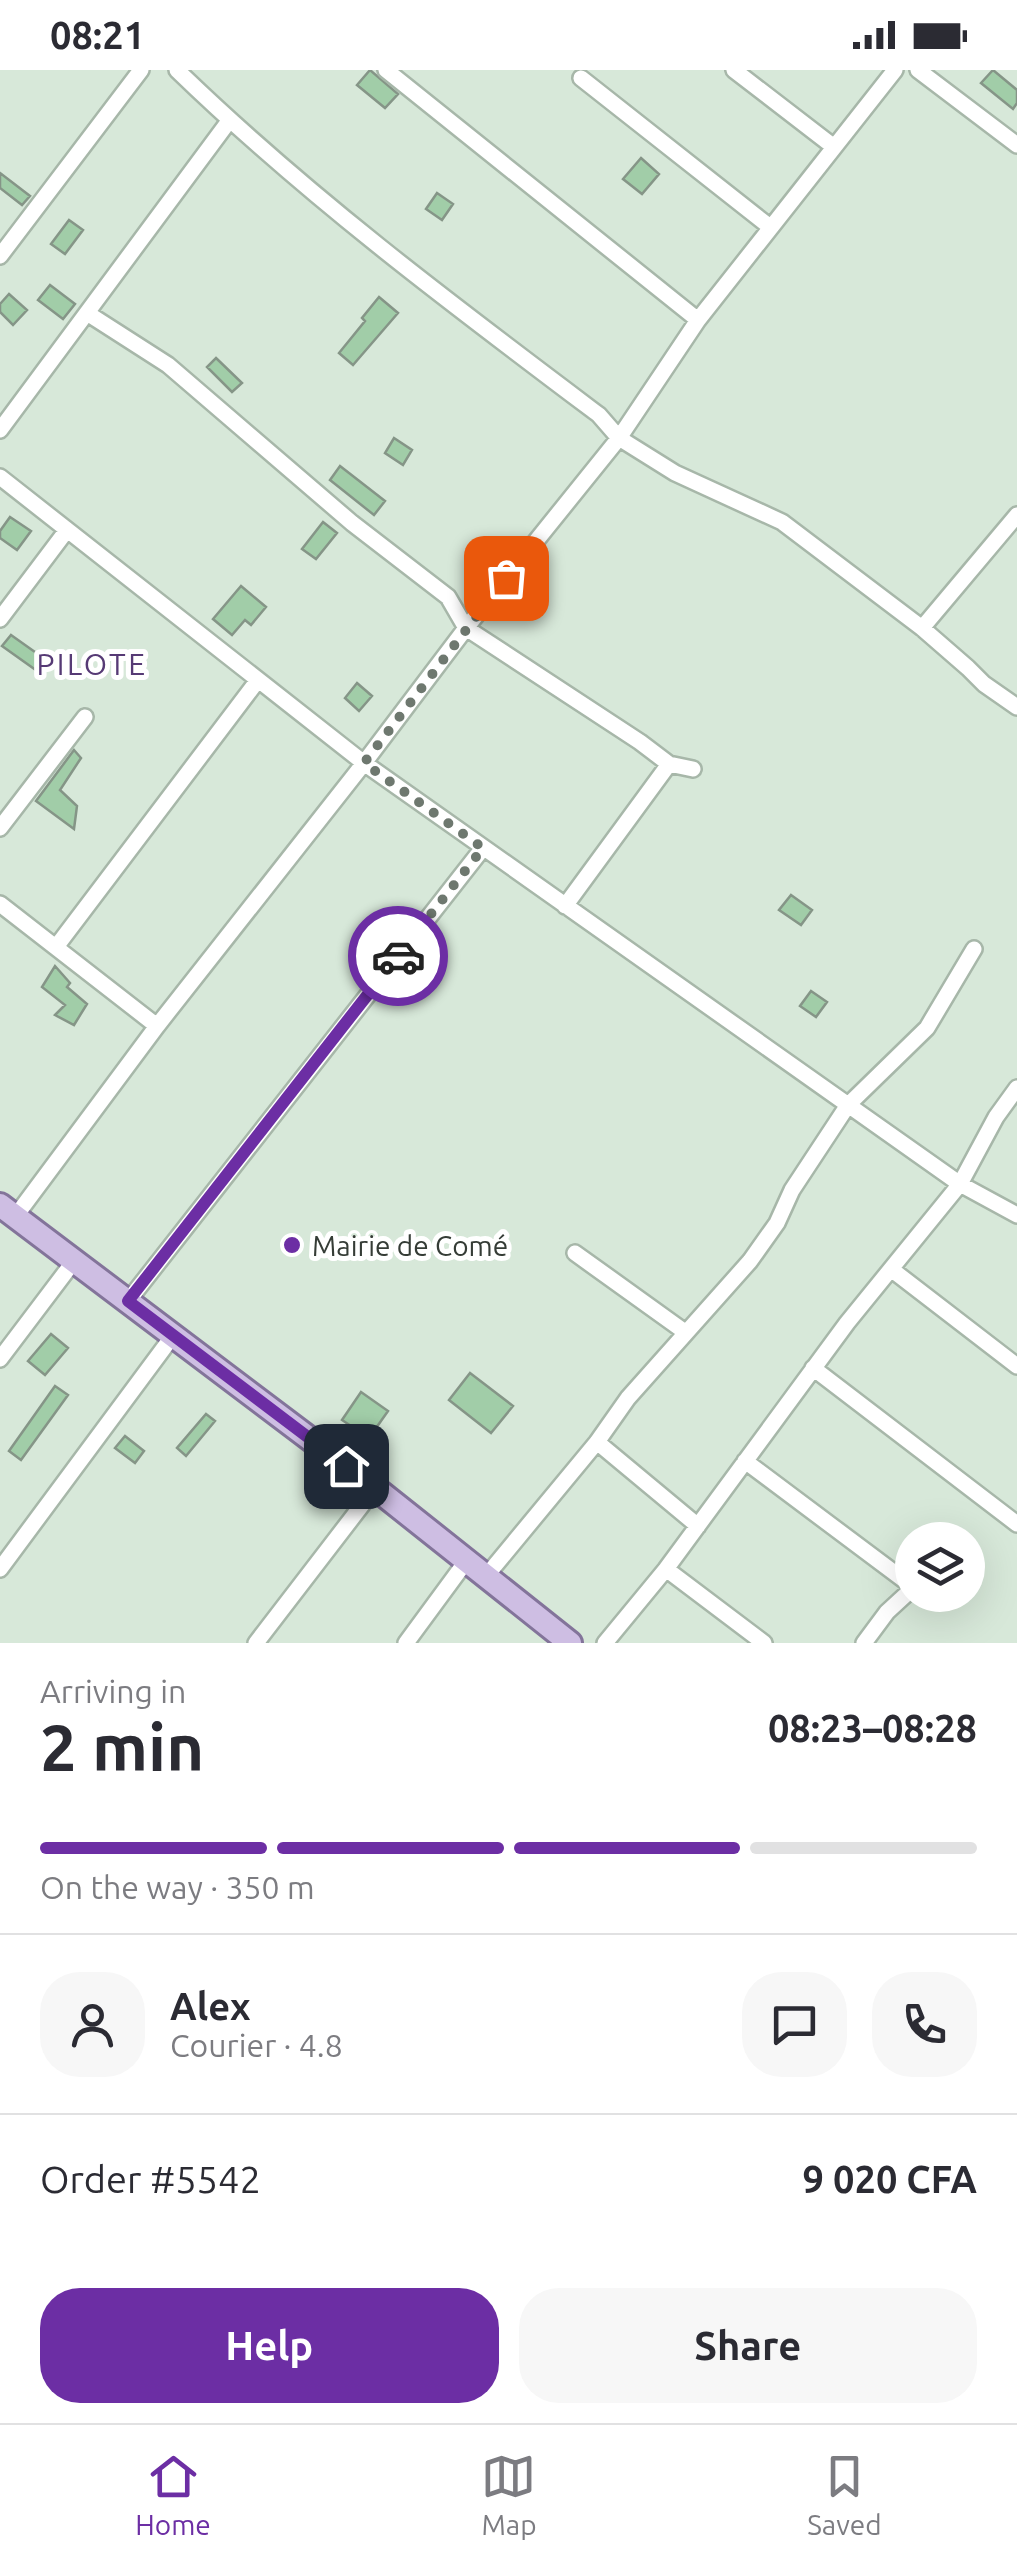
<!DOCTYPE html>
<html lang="en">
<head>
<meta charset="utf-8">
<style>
	body { margin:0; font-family:Ubuntu,sans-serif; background:#f7f7f7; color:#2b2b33; height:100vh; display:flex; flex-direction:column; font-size:38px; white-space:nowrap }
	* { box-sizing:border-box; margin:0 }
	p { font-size:32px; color:#7c7c81 }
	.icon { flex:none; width:55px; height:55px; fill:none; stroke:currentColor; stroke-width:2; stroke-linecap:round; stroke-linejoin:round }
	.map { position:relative; height:1573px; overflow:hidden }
	.panel { display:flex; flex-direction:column; background:#fff; flex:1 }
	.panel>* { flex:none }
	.controls { position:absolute; left:895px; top:1452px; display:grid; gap:20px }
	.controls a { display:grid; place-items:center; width:90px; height:90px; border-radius:50%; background:#fff; box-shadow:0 10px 40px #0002; font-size:50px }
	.pin { position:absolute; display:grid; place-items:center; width:85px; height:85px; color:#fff; margin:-42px; border-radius:20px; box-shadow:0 5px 15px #0006 }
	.courier { position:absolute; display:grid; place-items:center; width:100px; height:100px; margin:-50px; border:8px solid #6c2ea4; border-radius:50%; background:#fff; color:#222; box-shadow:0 2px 12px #0007 }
	.head em { font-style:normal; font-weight:700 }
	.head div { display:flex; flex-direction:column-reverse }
	.head { display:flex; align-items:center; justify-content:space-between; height:170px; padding:0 40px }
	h1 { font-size:65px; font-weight:700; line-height:75px }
	.bar { display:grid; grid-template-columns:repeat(4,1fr); gap:15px 10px; align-content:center; height:120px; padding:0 40px }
	.bar i { height:12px; border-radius:8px; background:#e1e1e2 }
	.bar .on { background:#6c2ea4 }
	.bar p { grid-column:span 4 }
	.line { display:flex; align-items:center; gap:25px; padding:0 40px; border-top:2px solid #e1e1e2 }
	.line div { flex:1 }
	.round { display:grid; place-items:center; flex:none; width:105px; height:105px; border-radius:40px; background:#f7f7f7 }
	.primary-button { display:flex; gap:20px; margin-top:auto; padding:20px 40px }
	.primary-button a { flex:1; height:115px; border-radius:40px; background:#6c2ea4; color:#fff; font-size:40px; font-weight:700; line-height:115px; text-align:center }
	.primary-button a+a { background:#f7f7f7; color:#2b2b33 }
	.status { display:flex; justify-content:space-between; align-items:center; height:70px; padding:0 50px; background:#fff; direction:ltr }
	.status svg { height:28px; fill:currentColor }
	.tabs { display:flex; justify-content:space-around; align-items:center; height:140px; border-top:2px solid #e1e1e2; background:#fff; font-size:28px; color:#7c7c81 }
	.tabs a { display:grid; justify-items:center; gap:5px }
	.tabs .on { color:#6c2ea4 }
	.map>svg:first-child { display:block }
	.building { fill:#a1cda8; stroke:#859587; stroke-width:2.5 }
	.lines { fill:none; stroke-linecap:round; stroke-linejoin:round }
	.street-casing { stroke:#a7b7a9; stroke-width:20 }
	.primary-casing { stroke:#83749a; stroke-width:28 }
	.street { stroke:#fff; stroke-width:15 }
	.primary { stroke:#cebee3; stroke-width:22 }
	.done { stroke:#6e786f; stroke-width:10; stroke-dasharray:0 18 }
	.route { stroke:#6c2ea4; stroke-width:12 }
	.poi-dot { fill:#6c2ea4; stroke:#fff; stroke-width:4 }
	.labels { text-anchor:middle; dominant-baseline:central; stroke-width:10; stroke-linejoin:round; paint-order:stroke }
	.poi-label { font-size:28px; fill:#353c36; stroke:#fff; text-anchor:start }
	.neighbourhood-label { font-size:30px; letter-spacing:2.5px; fill:#563a75; stroke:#fff }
</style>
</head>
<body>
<div class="status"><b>08:21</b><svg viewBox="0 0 49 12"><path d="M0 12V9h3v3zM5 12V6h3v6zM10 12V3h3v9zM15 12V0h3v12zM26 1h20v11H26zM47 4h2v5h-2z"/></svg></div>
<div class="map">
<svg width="1017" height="1573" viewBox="0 0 1017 1573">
	<rect width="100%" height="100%" fill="#d7e8d9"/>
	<path class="building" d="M370,0L398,24L385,38L357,15Z
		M993,0L1017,20V33L1013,39L981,13Z
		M641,88L659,104L642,124L623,109Z
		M0,103L30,126L22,135L0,118Z
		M437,123L453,134L442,150L426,139Z
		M69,150L83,160L65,184L51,174Z
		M50,215L75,234L63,249L38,230Z
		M9,224L27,240L13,255L0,242V234Z
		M379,227L398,243L353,295L339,283L365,251L362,248Z
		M216,288L242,313L232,322L207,297Z
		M394,368L412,380L403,395L385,383Z
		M340,396L385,431L374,445L330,410Z
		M10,447L31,461L17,480L0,468V461Z
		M323,452L337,463L316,489L302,479Z
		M241,516L266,537L251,555L245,550L232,565L213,549Z
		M11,565L49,592L40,603L2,576Z
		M357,613L372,626L359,641L345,628Z
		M74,680L81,688L60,720L77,736L74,759L36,731Z
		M791,825L812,840L801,855L779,840Z
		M55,896L70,913L67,917L87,934L74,955L55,945L65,935L42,917Z
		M811,921L827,932L816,947L800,936Z
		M51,1264L68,1278L45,1305L28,1291Z
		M470,1303L513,1336L491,1363L449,1330Z
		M55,1316L68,1325L21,1390L9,1381Z
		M361,1322L388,1341L369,1368L342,1350Z
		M206,1344L215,1351L186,1386L177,1378Z
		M125,1366L144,1381L135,1393L115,1378Z"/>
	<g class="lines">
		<defs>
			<path id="street" d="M177,0C307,126 454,236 599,345L619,368L675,403L782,452L922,558L968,598L984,614L1017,637
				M386,0L698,250
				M734,0L834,77
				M918,0L1017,75
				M581,8L770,157
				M0,186L141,0
				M87,243L168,295L352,453L448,527L466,558L640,672L669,694L693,699
				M0,360L229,51
				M0,407L364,693L960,1114L1017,1145
				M0,549L67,460
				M922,558L1017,445
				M0,758L85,647
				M0,834L157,956
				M565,836L669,694
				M56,877L258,610
				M15,1147L157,956L364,693L466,558L619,368L698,250L895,0
				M575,1183L685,1262
				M891,1199L1017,1296
				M128,1231L483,778
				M0,1289L74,1191
				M813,1298L1017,1454
				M597,1372L698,1456
				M745,1391L912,1516
				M0,1499L172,1267
				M666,1499L764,1573
				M487,1505L597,1372L628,1328L750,1191L777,1153L792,1120L848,1035L927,958L974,879
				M256,1573L375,1418
				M406,1573L467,1490
				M605,1573L666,1499L847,1253L960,1114L996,1047L1017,1018
				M864,1573L887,1542L912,1519"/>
			<path id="primary" d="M0,1135L375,1418L570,1573"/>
		</defs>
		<use href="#street" class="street-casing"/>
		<use href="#primary" class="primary-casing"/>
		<use href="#street" class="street"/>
		<use href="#primary" class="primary"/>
	</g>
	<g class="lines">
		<path class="done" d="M398,886L483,778L364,693L506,508"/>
		<path class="route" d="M346,1396L128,1231L398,886"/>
	</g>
	<circle class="poi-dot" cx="292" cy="1175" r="10"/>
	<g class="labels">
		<g class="poi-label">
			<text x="312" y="1175">Mairie de Comé</text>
		</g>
		<g class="neighbourhood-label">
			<text x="92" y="594">PILOTE</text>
		</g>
	</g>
</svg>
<div class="controls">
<a><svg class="icon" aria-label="layers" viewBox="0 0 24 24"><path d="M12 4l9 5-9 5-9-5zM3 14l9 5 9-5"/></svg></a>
</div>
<div class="pin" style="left:506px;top:508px;background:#ea580c"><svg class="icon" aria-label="bag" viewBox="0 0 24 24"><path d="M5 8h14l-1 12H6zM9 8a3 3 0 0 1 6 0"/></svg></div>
<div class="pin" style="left:346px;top:1396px;background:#1f2937"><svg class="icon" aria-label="home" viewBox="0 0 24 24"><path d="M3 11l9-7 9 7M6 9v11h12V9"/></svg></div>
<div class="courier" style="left:398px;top:886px"><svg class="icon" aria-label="car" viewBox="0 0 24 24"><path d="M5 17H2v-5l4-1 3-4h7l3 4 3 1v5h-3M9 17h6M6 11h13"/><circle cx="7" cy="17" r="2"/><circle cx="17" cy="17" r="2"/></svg></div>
</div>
<section class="panel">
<div class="head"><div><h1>2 min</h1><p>Arriving in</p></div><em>08:23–08:28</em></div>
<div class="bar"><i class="on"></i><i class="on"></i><i class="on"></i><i></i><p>On the way · 350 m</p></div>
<div class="line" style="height:180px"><a class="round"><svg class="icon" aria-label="person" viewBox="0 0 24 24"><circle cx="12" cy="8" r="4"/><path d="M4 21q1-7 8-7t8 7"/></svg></a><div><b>Alex</b><p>Courier · 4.8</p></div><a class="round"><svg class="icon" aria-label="chat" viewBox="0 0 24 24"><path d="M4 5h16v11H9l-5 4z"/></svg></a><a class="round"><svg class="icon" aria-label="phone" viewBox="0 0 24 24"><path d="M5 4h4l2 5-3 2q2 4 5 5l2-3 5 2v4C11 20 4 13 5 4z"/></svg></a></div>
<div class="line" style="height:130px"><div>Order #5542</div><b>9 020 CFA</b></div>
<div class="primary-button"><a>Help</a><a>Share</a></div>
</section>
<nav class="tabs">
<a class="on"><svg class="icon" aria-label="home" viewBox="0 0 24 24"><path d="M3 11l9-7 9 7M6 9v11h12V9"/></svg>Home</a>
<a><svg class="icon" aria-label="map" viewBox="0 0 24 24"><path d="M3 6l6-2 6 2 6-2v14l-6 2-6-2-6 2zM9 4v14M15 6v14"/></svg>Map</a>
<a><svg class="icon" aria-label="saved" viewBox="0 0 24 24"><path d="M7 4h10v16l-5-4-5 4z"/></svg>Saved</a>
</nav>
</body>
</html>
